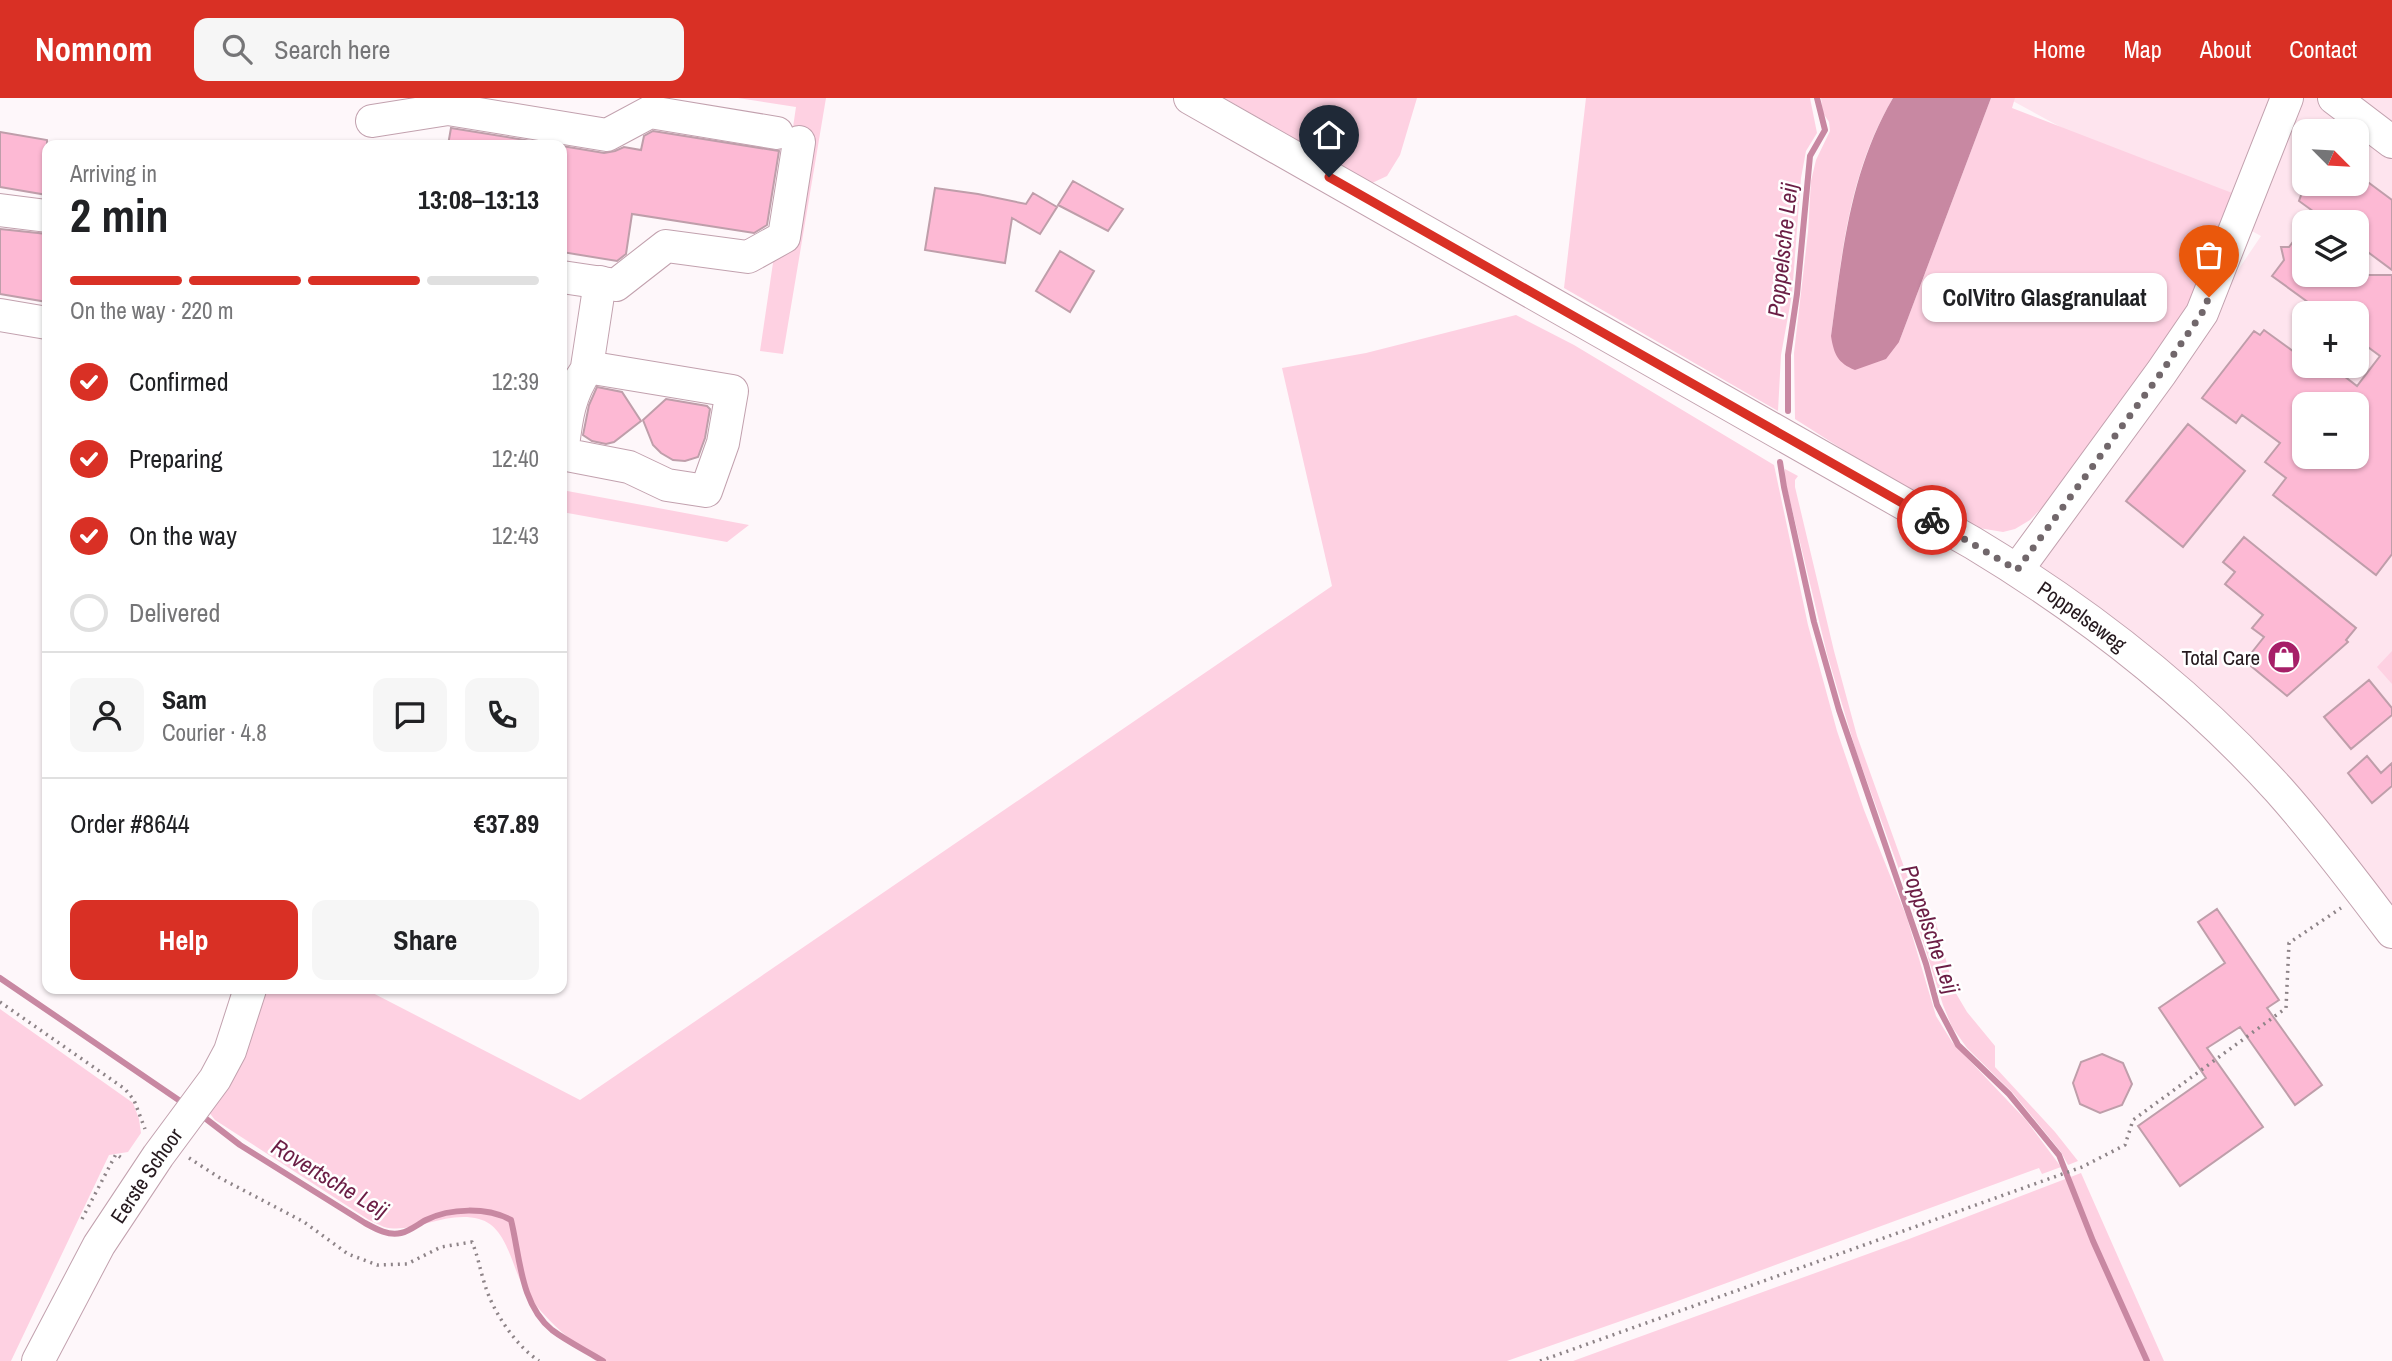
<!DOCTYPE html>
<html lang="en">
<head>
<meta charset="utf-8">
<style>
	body { margin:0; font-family:"Archivo Narrow",sans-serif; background:#f6f6f6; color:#202124; height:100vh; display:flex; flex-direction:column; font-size:26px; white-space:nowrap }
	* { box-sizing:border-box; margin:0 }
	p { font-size:23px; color:#757577 }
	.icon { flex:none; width:38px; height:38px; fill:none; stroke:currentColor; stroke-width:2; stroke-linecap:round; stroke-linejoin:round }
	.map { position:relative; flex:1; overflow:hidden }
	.details { position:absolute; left:42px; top:42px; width:525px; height:854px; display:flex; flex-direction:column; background:#fff; border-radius:14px; box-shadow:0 2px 5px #0004 }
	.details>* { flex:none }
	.needle { width:46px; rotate:114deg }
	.controls { position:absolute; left:2292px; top:21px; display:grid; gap:14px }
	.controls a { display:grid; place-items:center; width:77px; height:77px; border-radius:14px; background:#fff; box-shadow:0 2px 5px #0004; font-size:35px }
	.pin { position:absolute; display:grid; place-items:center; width:60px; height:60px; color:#fff; margin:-72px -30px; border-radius:50% 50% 50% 0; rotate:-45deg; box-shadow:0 0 7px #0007 }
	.pin .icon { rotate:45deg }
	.courier { position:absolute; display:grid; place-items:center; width:70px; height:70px; margin:-35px; border:5px solid #d93025; border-radius:50%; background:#fff; color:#222; box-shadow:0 2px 9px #0007 }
	.bubble { position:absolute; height:49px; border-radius:14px; background:#fff; box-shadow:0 2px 5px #0004; font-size:23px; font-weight:700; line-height:49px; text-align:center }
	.headline em { font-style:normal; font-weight:700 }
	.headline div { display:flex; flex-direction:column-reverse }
	.headline { display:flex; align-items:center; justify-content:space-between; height:119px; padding:0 28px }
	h1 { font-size:46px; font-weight:700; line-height:52px }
	.bar { display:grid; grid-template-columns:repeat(4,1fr); gap:10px 7px; align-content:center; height:84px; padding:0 28px }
	.bar i { height:9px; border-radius:5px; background:#e0e0e0 }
	.bar .selected { background:#d93025 }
	.bar p { grid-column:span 4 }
	.line { display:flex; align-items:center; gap:18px; padding:0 28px; border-top:2px solid #e0e0e0 }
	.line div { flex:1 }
	.round { display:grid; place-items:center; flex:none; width:74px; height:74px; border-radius:14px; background:#f6f6f6 }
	ol { padding:0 28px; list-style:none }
	li { display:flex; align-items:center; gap:21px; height:77px }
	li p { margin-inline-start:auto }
	li .icon { padding:7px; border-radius:50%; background:#d93025; color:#fff; stroke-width:4 }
	li:last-child { color:#757577 }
	li i { width:38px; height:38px; border:4px solid #e0e0e0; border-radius:50% }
	.primary-button { display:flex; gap:14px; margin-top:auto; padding:14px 28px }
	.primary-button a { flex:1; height:80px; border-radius:14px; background:#d93025; color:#fff; font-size:28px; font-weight:700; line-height:80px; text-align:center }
	.primary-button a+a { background:#f6f6f6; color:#202124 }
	header { display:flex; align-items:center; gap:42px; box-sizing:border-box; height:98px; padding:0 35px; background:#d93025; color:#fff }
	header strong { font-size:33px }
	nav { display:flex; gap:38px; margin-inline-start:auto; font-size:24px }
	.search { width:490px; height:63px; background:#f6f6f6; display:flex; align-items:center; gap:18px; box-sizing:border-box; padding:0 24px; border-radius:14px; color:#757577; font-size:26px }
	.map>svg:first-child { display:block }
	.built { fill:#fee4ee; fill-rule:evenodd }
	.green { fill:#fed1e2 }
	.water { fill:#c888a2 }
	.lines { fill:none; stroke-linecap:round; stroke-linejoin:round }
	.stream { stroke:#c888a2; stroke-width:6 }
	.building { fill:#fdb9d4; stroke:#bf9eaa; stroke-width:2; fill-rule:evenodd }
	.minor-casing { stroke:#c2a1ae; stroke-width:34 }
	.path { stroke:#8e8488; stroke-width:3.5; stroke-dasharray:2 5; stroke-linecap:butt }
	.minor { stroke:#fff; stroke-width:32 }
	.done { stroke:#71676b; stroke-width:7; stroke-dasharray:0 12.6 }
	.route { stroke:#d93025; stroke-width:9 }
	.labels { text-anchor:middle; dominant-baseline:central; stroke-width:5; stroke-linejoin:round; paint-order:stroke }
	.street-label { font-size:21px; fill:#25191e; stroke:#fff }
	.poi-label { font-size:21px; fill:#25191e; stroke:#fff; text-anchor:end }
	.water-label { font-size:23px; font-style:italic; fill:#6b1e45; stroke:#fff }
</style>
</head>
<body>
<header>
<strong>Nomnom</strong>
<div class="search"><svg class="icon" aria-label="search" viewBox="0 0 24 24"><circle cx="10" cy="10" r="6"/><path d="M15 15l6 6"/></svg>Search here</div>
<nav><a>Home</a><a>Map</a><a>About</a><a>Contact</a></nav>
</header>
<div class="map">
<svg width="2392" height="1263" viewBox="0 0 2392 1263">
	<rect width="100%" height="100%" fill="#fef7fa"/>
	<path class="built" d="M2012,0H2392V825L2314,720L2034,474L2261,138L2011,2ZM2305,33H2357V86H2305ZM2305,124H2357V177H2305ZM2305,215H2357V268H2305ZM2305,306H2357V359H2305Z"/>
	<path class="green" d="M738,0H826L783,256L760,253L796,9Z
		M1224,0H1417L1400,57L1387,78L1372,85Z
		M1586,0H1810L1817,35L1806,53L1801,80L1792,196L1781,257L1778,313L1564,190Z
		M1821,0H1893C1849,74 1842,155 1831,238L1899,244L1991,0H2015L2012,10L2240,98L2193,207L2069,382L2030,422L2015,431L2003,434L1979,430L1864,365L1795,321L1794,255L1808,134L1811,83L1816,62L1830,33L1829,24L1823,15Z
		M1516,217L1574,247L1774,367L1808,527L1837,633L1864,712L1907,820L1936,918L1952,944L2026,1022L2061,1069L2042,1076L2039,1070L1675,1204L1507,1263H596C569,1240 539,1218 522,1186C511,1165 506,1128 479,1121C445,1112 412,1137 384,1129C379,1127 374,1124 369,1122L215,1022L208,1013L259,891H365L580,1002L1332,488L1282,270L1366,255Z
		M1785,371L1798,378L1795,382V389L1834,553L1857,638L1923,822L1935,821L1954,892L1967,914L1995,948V969L2055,1034L2078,1063L2068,1067L2061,1054L2013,995L1967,950L1952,929L1943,907L1909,799L1856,653L1827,556L1784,378Z
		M562,392L749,427L727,444L562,414Z
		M2392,553V586L2377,569Z
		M0,911L133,1005L139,1021L141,1035L128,1054L109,1057L11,1263H0Z
		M2081,1075L2164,1263H1573L1909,1141Z"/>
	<path class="water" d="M1893,0H1991L1899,244L1886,261L1855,272C1838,265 1834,257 1831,238C1842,156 1850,73 1893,0Z"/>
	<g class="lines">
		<path class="stream" d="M1788,313V257L1797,196L1810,58L1825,32L1817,0
			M1780,364L1784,389L1814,524L1839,612L1926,866L1937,907L1958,947L2009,996L2059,1057L2093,1143L2147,1263
			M0,880L186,1007
			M201,1017L240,1047L365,1125C376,1131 388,1138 401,1135C410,1133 418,1126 426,1122C450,1110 487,1109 511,1122C520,1158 520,1206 552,1232C568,1244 587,1253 603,1263"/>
	</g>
	<path class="building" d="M451,30L550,46V47H448Z
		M653,33L779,53L767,127L754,135L632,116L626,156L617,163L562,154V48L604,55L615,53L624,49L641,52L644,38Z
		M0,34L47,42V97L0,89Z
		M2357,76L2392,102V172L2357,146V124H2328L2299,103L2305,86H2357Z
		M1073,83L1123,111L1108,133L1058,107Z
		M935,90L978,96L1026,106L1033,95L1057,109L1040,136L1012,120L1005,165L925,152Z
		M2305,128V177H2392V456L2376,477L2273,397L2286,380L2265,364L2280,345L2242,317L2236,325L2202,300L2254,233L2260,237L2264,232L2305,262V268H2331L2357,288L2380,258L2357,241V215H2323L2272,178L2284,162L2281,149H2289ZM2305,306H2357V359H2305Z
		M0,131L47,136V204L0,196Z
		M1060,153L1094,173L1070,214L1036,193Z
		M597,289L622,294L641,323L614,344L606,346L592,343L583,337L589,307Z
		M666,301L707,308L710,311L705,340L698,359L685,363L673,362L661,355L653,347L643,322Z
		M2188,326L2245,373L2183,449L2126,403Z
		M2244,439L2356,530L2346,542L2348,544L2287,598L2245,563L2264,539L2252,530L2263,517L2225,486L2235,474L2223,464Z
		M2369,582L2392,610V617L2351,651L2324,619Z
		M2367,658L2381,675L2392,665V688L2372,705L2348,675Z
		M2217,811L2279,902L2267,910L2322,987L2295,1007L2240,929L2207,950L2263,1029L2180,1088L2138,1028L2206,980L2159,910L2225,865L2198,824Z
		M2102,956L2123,965L2132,986L2122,1007L2100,1015L2080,1006L2073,985L2081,964Z"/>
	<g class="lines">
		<defs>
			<g id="minor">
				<path id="s1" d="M1190,0L1973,445C2086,513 2190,594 2279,692C2319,737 2356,786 2392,834"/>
				<path d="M2334,0L2392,44"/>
				<path d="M372,23L448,11L607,37L650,14L777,35"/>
				<path d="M0,112L47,118"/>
				<path d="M562,179L616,187L666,148L748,159L784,139L799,44"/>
				<path d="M0,217L47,225"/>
				<path d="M587,269L732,293L723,345L706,393L667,387L629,369L562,356C566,324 568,298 587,271V269L600,184"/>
				<path d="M2017,472L2161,275L2202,215L2287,0"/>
				<path id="s2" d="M38,1263L99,1147L158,1058L215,981L230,953L250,891"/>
			</g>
		</defs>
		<use href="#minor" class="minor-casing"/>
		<path class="path" d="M0,904L125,991L134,1002L145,1031
			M189,1060L220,1080L304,1124L348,1156L377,1167L407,1166L441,1149L472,1144C478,1158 480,1172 485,1187C493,1214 516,1248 539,1263
			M82,1121L116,1056L123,1061
			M1540,1263L2082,1069L2125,1047L2133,1022L2286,910L2289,845L2341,810"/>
		<use href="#minor" class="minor"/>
	</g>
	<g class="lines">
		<path class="done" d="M1932,422L2017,472L2161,275L2202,215L2209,199"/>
		<path class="route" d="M1329,79L1932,422"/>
	</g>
	<defs>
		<symbol id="shop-disc" viewBox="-11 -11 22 22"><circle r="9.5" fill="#a61f68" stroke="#fff"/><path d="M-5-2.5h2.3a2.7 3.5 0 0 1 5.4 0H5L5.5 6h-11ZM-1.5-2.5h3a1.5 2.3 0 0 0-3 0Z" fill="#fff"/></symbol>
	</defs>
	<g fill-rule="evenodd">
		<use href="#shop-disc" x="2265" y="540" width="38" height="38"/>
	</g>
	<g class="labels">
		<g class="street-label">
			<text stroke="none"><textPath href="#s1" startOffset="1032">Poppelseweg</textPath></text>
			<text stroke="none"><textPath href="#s2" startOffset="215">Eerste Schoor</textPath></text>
		</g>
		<g class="poi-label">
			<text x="2260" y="559">Total Care</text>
		</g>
		<g class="water-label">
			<text transform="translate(1782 152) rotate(-84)">Poppelsche Leij</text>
			<text transform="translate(1931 831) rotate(71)">Poppelsche Leij</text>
			<text transform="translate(330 1080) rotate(31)">Rovertsche Leij</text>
		</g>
	</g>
</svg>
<div class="controls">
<a><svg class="needle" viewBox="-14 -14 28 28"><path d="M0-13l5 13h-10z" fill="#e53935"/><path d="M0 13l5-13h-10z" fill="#757577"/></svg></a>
<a><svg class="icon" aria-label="layers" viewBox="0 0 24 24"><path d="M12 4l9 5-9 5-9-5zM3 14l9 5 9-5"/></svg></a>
<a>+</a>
<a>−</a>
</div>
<div class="pin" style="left:2209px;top:199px;background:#ea580c"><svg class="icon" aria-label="bag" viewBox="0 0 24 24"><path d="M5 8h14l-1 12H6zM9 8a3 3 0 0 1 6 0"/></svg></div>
<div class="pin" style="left:1329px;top:79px;background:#1f2937"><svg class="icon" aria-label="home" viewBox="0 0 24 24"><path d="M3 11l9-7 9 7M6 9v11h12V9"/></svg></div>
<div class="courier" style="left:1932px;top:422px"><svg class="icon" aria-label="bike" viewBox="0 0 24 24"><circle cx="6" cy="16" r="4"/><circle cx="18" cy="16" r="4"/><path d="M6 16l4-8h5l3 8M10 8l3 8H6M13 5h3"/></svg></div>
<div class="bubble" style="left:1922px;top:175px;width:245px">ColVitro Glasgranulaat</div>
<section class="details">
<div class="headline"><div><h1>2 min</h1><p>Arriving in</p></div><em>13:08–13:13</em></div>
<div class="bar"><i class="selected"></i><i class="selected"></i><i class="selected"></i><i></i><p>On the way · 220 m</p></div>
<ol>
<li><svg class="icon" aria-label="check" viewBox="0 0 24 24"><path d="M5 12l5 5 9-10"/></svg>Confirmed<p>12:39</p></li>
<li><svg class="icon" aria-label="check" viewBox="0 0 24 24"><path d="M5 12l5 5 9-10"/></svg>Preparing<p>12:40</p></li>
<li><svg class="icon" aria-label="check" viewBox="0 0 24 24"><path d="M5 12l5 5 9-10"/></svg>On the way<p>12:43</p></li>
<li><i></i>Delivered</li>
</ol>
<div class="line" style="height:126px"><a class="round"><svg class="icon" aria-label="person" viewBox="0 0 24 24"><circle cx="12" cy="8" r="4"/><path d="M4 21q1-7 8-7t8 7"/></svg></a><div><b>Sam</b><p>Courier · 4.8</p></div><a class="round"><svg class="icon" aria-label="chat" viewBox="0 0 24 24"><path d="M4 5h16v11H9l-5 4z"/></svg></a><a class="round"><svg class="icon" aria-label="phone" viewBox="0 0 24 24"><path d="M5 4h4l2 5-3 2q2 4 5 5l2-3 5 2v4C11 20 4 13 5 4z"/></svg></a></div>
<div class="line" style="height:91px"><div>Order #8644</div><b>€37.89</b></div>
<div class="primary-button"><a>Help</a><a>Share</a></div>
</section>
</div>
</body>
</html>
